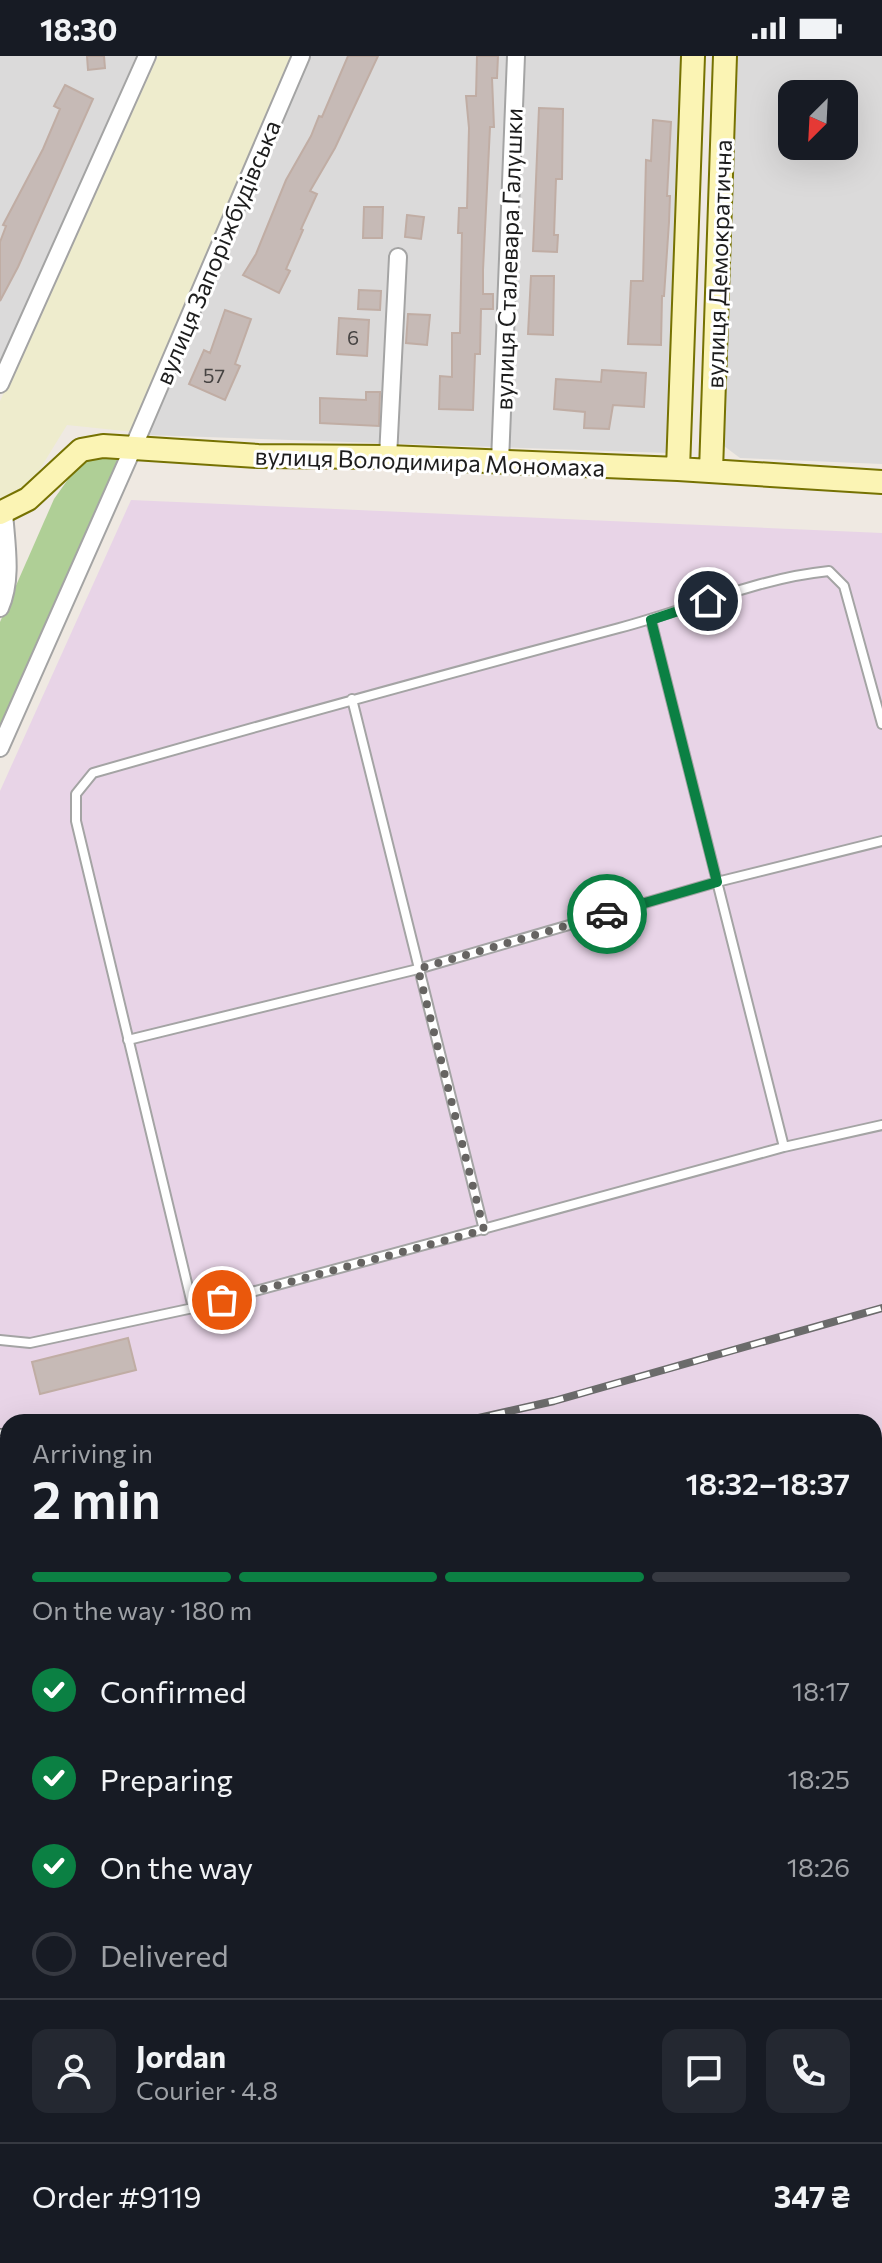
<!DOCTYPE html>
<html lang="en">
<head>
<meta charset="utf-8">
<style>
	body { margin:0; font-family:Commissioner,sans-serif; background:#242831; color:#f1f3f6; height:100vh; display:flex; flex-direction:column; font-size:30px; white-space:nowrap }
	* { box-sizing:border-box; margin:0 }
	p { font-size:26px; color:#9ea1a6 }
	.icon { flex:none; width:44px; height:44px; fill:none; stroke:currentColor; stroke-width:2; stroke-linecap:round; stroke-linejoin:round }
	.map { position:relative; flex:1; overflow:hidden }
	.side { position:absolute; left:0px; top:1358px; width:882px; height:850px; display:flex; flex-direction:column; background:#171b24; border-radius:24px 24px 0 0; box-shadow:0 8px 32px #0002 }
	.side>* { flex:none }
	.needle { width:52px; rotate:204deg }
	.controls { position:absolute; left:778px; top:24px; display:grid; gap:16px }
	.controls a { display:grid; place-items:center; width:80px; height:80px; border-radius:16px; background:#171b24; box-shadow:0 8px 32px #0002; font-size:40px }
	.pin { position:absolute; display:grid; place-items:center; width:68px; height:68px; color:#fff; margin:-34px; border:4px solid #fff; border-radius:50%; box-shadow:0 2px 8px #0007 }
	.courier { position:absolute; display:grid; place-items:center; width:80px; height:80px; margin:-40px; border:6px solid #0b8043; border-radius:50%; background:#fff; color:#222; box-shadow:0 2px 10px #0007 }
	.head em { font-style:normal; font-weight:600 }
	.head div { display:flex; flex-direction:column-reverse }
	.head { display:flex; align-items:center; justify-content:space-between; height:136px; padding:0 32px }
	h1 { font-size:52px; font-weight:600; line-height:60px }
	.bar { display:grid; grid-template-columns:repeat(4,1fr); gap:12px 8px; align-content:center; height:96px; padding:0 32px }
	.bar i { height:10px; border-radius:6px; background:#363941 }
	.bar .active { background:#0b8043 }
	.bar p { grid-column:span 4 }
	.line { display:flex; align-items:center; gap:20px; padding:0 32px; border-top:2px solid #363941 }
	.line div { flex:1 }
	.round { display:grid; place-items:center; flex:none; width:84px; height:84px; border-radius:16px; background:#242831 }
	ol { padding:0 32px; list-style:none }
	li { display:flex; align-items:center; gap:24px; height:88px }
	li p { margin-inline-start:auto }
	li .icon { padding:8px; border-radius:50%; background:#0b8043; color:#fff; stroke-width:4 }
	li:last-child { color:#9ea1a6 }
	li i { width:44px; height:44px; border:4px solid #363941; border-radius:50% }
	.status { display:flex; justify-content:space-between; align-items:center; height:56px; padding:0 40px; background:#171b24; direction:ltr }
	.status svg { height:22px; fill:currentColor }
	.map>svg:first-child { display:block }
	.residential { fill:#dbdada; fill-rule:evenodd }
	.industrial { fill:#e8d4e7 }
	.farmland { fill:#eeeccd }
	.forest { fill:#afcf96 }
	.water { fill:#a1d9de }
	.building { fill:#c6bab6; stroke:#c0ada4; stroke-width:2 }
	.lines { fill:none; stroke-linecap:round; stroke-linejoin:round }
	.lane-casing { stroke:#a4a4a4; stroke-width:12 }
	.street-casing { stroke:#a4a4a4; stroke-width:20 }
	.secondary-casing { stroke:#767202; stroke-width:26 }
	.lane { stroke:#fff; stroke-width:8 }
	.street { stroke:#fff; stroke-width:16 }
	.secondary { stroke:#fbf4b4; stroke-width:22 }
	.rail-casing { stroke:#6b6b6b; stroke-width:8 }
	.rail { stroke:#fff; stroke-width:5; stroke-dasharray:15; stroke-linecap:butt }
	.done { stroke:#666462; stroke-width:8; stroke-dasharray:0 14.4 }
	.route { stroke:#0b8043; stroke-width:10 }
	.labels { text-anchor:middle; dominant-baseline:central; stroke-width:6; stroke-linejoin:round; paint-order:stroke }
	.number-label { font-size:20px; fill:#474443 }
	.street-label { font-size:24px; fill:#1d1d1d; stroke:#fff }
</style>
</head>
<body>
<div class="status"><b>18:30</b><svg viewBox="0 0 49 12"><path d="M0 12V9h3v3zM5 12V6h3v6zM10 12V3h3v9zM15 12V0h3v12zM26 1h20v11H26zM47 4h2v5h-2z"/></svg></div>
<div class="map">
<svg width="882" height="2207" viewBox="0 0 882 2207">
	<rect width="100%" height="100%" fill="#efe9e2"/>
	<path class="residential" d="M0,0H136L0,311Z
		M311,0H683L669,397L147,379Z
		M738,0H882V408L740,402L724,390ZM844,38V90H792V38Z"/>
	<path class="industrial" d="M131,444L882,477V1578L874,1574V1366H8V1489L0,1492V735Z"/>
	<path class="farmland" d="M158,0H293L134,376L67,369L29,431L0,449V345Z"/>
	<path class="forest" d="M124,398L0,675V566L54,443L84,401Z"/>
	<path class="water" d="M8,1561V2200H874V1641L882,1644V2207H0V1562Z"/>
	<path class="building" d="M87,0H104L105,12L88,14Z
		M348,0H378L335,92L310,135L317,138L301,173L303,174L286,213L290,215L279,237L243,219L256,198L286,124L311,80L319,60L322,61Z
		M477,0H498L497,22H492L494,71H490L483,214V238H493V253H481L480,298H475L473,354L439,353L440,320L452,321V277H460L462,177H458L459,152H467L469,72L466,40H476Z
		M65,29L93,43L18,211L0,245V186L6,170L3,169L43,93L60,53L54,50Z
		M539,52L563,53L562,123H556L554,179H558L557,196L533,195Z
		M653,64L671,66L667,140H670L669,166L664,240H662L661,289L628,288L631,225H643L646,104L651,105Z
		M364,151H383L382,182H363Z
		M407,159L424,161L421,183L405,181Z
		M531,220H554L553,279L528,278Z
		M359,234L381,235L380,254L358,253Z
		M225,254L251,263L235,308L240,310L225,344L189,328L204,294L210,297Z
		M408,258L430,259L427,289L406,287Z
		M339,262L369,264L367,300L337,298Z
		M602,314L646,317L644,351L613,349L609,373L584,372L585,356L554,353L556,323L601,326Z
		M366,336H380L379,370L320,367V342L366,344Z
		M128,1282L136,1314L40,1338L32,1306Z"/>
	<g class="lines">
		<defs>
			<path id="lane" d="M651,564L784,1091
				M352,643L484,1174
				M882,668L844,530L829,515C757,522 688,554 619,572C443,619 268,667 93,717L76,738V765L193,1252L784,1091L882,1069
				M128,984L418,913L717,826L882,785
				M0,1284L30,1287L193,1252"/>
			<path id="street" d="M0,328L147,0
				M388,401L398,201
				M500,406L516,0
				M0,552C13,523 6,487 4,456
				M0,692L133,392L301,0"/>
			<path id="secondary" d="M678,413L693,0
				M711,415L725,0
				M0,457L28,443L81,394L103,390L258,400L388,401L678,413L882,426"/>
		</defs>
		<use href="#lane" class="lane-casing"/>
		<use href="#street" class="street-casing"/>
		<use href="#secondary" class="secondary-casing"/>
		<use href="#lane" class="lane"/>
		<use href="#street" class="street"/>
		<use href="#secondary" class="secondary"/>
		<defs>
			<path id="rail" d="M461,1366L554,1345L882,1252
				M0,1376L8,1377"/>
		</defs>
		<use href="#rail" class="rail-casing"/>
		<use href="#rail" class="rail"/>
	</g>
	<g class="lines">
		<path class="done" d="M222,1244L484,1174L418,913L607,858"/>
		<path class="route" d="M607,858L717,826L651,564L708,545"/>
	</g>
	<g class="labels">
		<g class="number-label">
			<text x="353" y="281">6</text>
			<text x="214" y="319">57</text>
		</g>
		<g class="street-label">
			<text transform="translate(217 196) rotate(-67)">вулиця Запоріжбудівська</text>
			<text transform="translate(508 203) rotate(-88)">вулиця Сталевара Галушки</text>
			<text transform="translate(718 208) rotate(-88)">вулиця Демократична</text>
			<text transform="translate(430 405) rotate(2)">вулиця Володимира Мономаха</text>
		</g>
	</g>
</svg>
<div class="controls">
<a><svg class="needle" viewBox="-14 -14 28 28"><path d="M0-13l5 13h-10z" fill="#e53935"/><path d="M0 13l5-13h-10z" fill="#9ea1a6"/></svg></a>
</div>
<div class="pin" style="left:222px;top:1244px;background:#ea580c"><svg class="icon" aria-label="bag" viewBox="0 0 24 24"><path d="M5 8h14l-1 12H6zM9 8a3 3 0 0 1 6 0"/></svg></div>
<div class="pin" style="left:708px;top:545px;background:#1f2937"><svg class="icon" aria-label="home" viewBox="0 0 24 24"><path d="M3 11l9-7 9 7M6 9v11h12V9"/></svg></div>
<div class="courier" style="left:607px;top:858px"><svg class="icon" aria-label="car" viewBox="0 0 24 24"><path d="M5 17H2v-5l4-1 3-4h7l3 4 3 1v5h-3M9 17h6M6 11h13"/><circle cx="7" cy="17" r="2"/><circle cx="17" cy="17" r="2"/></svg></div>
<section class="side">
<div class="head"><div><h1>2 min</h1><p>Arriving in</p></div><em>18:32–18:37</em></div>
<div class="bar"><i class="active"></i><i class="active"></i><i class="active"></i><i></i><p>On the way · 180 m</p></div>
<ol>
<li><svg class="icon" aria-label="check" viewBox="0 0 24 24"><path d="M5 12l5 5 9-10"/></svg>Confirmed<p>18:17</p></li>
<li><svg class="icon" aria-label="check" viewBox="0 0 24 24"><path d="M5 12l5 5 9-10"/></svg>Preparing<p>18:25</p></li>
<li><svg class="icon" aria-label="check" viewBox="0 0 24 24"><path d="M5 12l5 5 9-10"/></svg>On the way<p>18:26</p></li>
<li><i></i>Delivered</li>
</ol>
<div class="line" style="height:144px"><a class="round"><svg class="icon" aria-label="person" viewBox="0 0 24 24"><circle cx="12" cy="8" r="4"/><path d="M4 21q1-7 8-7t8 7"/></svg></a><div><b>Jordan</b><p>Courier · 4.8</p></div><a class="round"><svg class="icon" aria-label="chat" viewBox="0 0 24 24"><path d="M4 5h16v11H9l-5 4z"/></svg></a><a class="round"><svg class="icon" aria-label="phone" viewBox="0 0 24 24"><path d="M5 4h4l2 5-3 2q2 4 5 5l2-3 5 2v4C11 20 4 13 5 4z"/></svg></a></div>
<div class="line" style="height:104px"><div>Order #9119</div><b>347 ₴</b></div>
</section>
</div>
</body>
</html>
